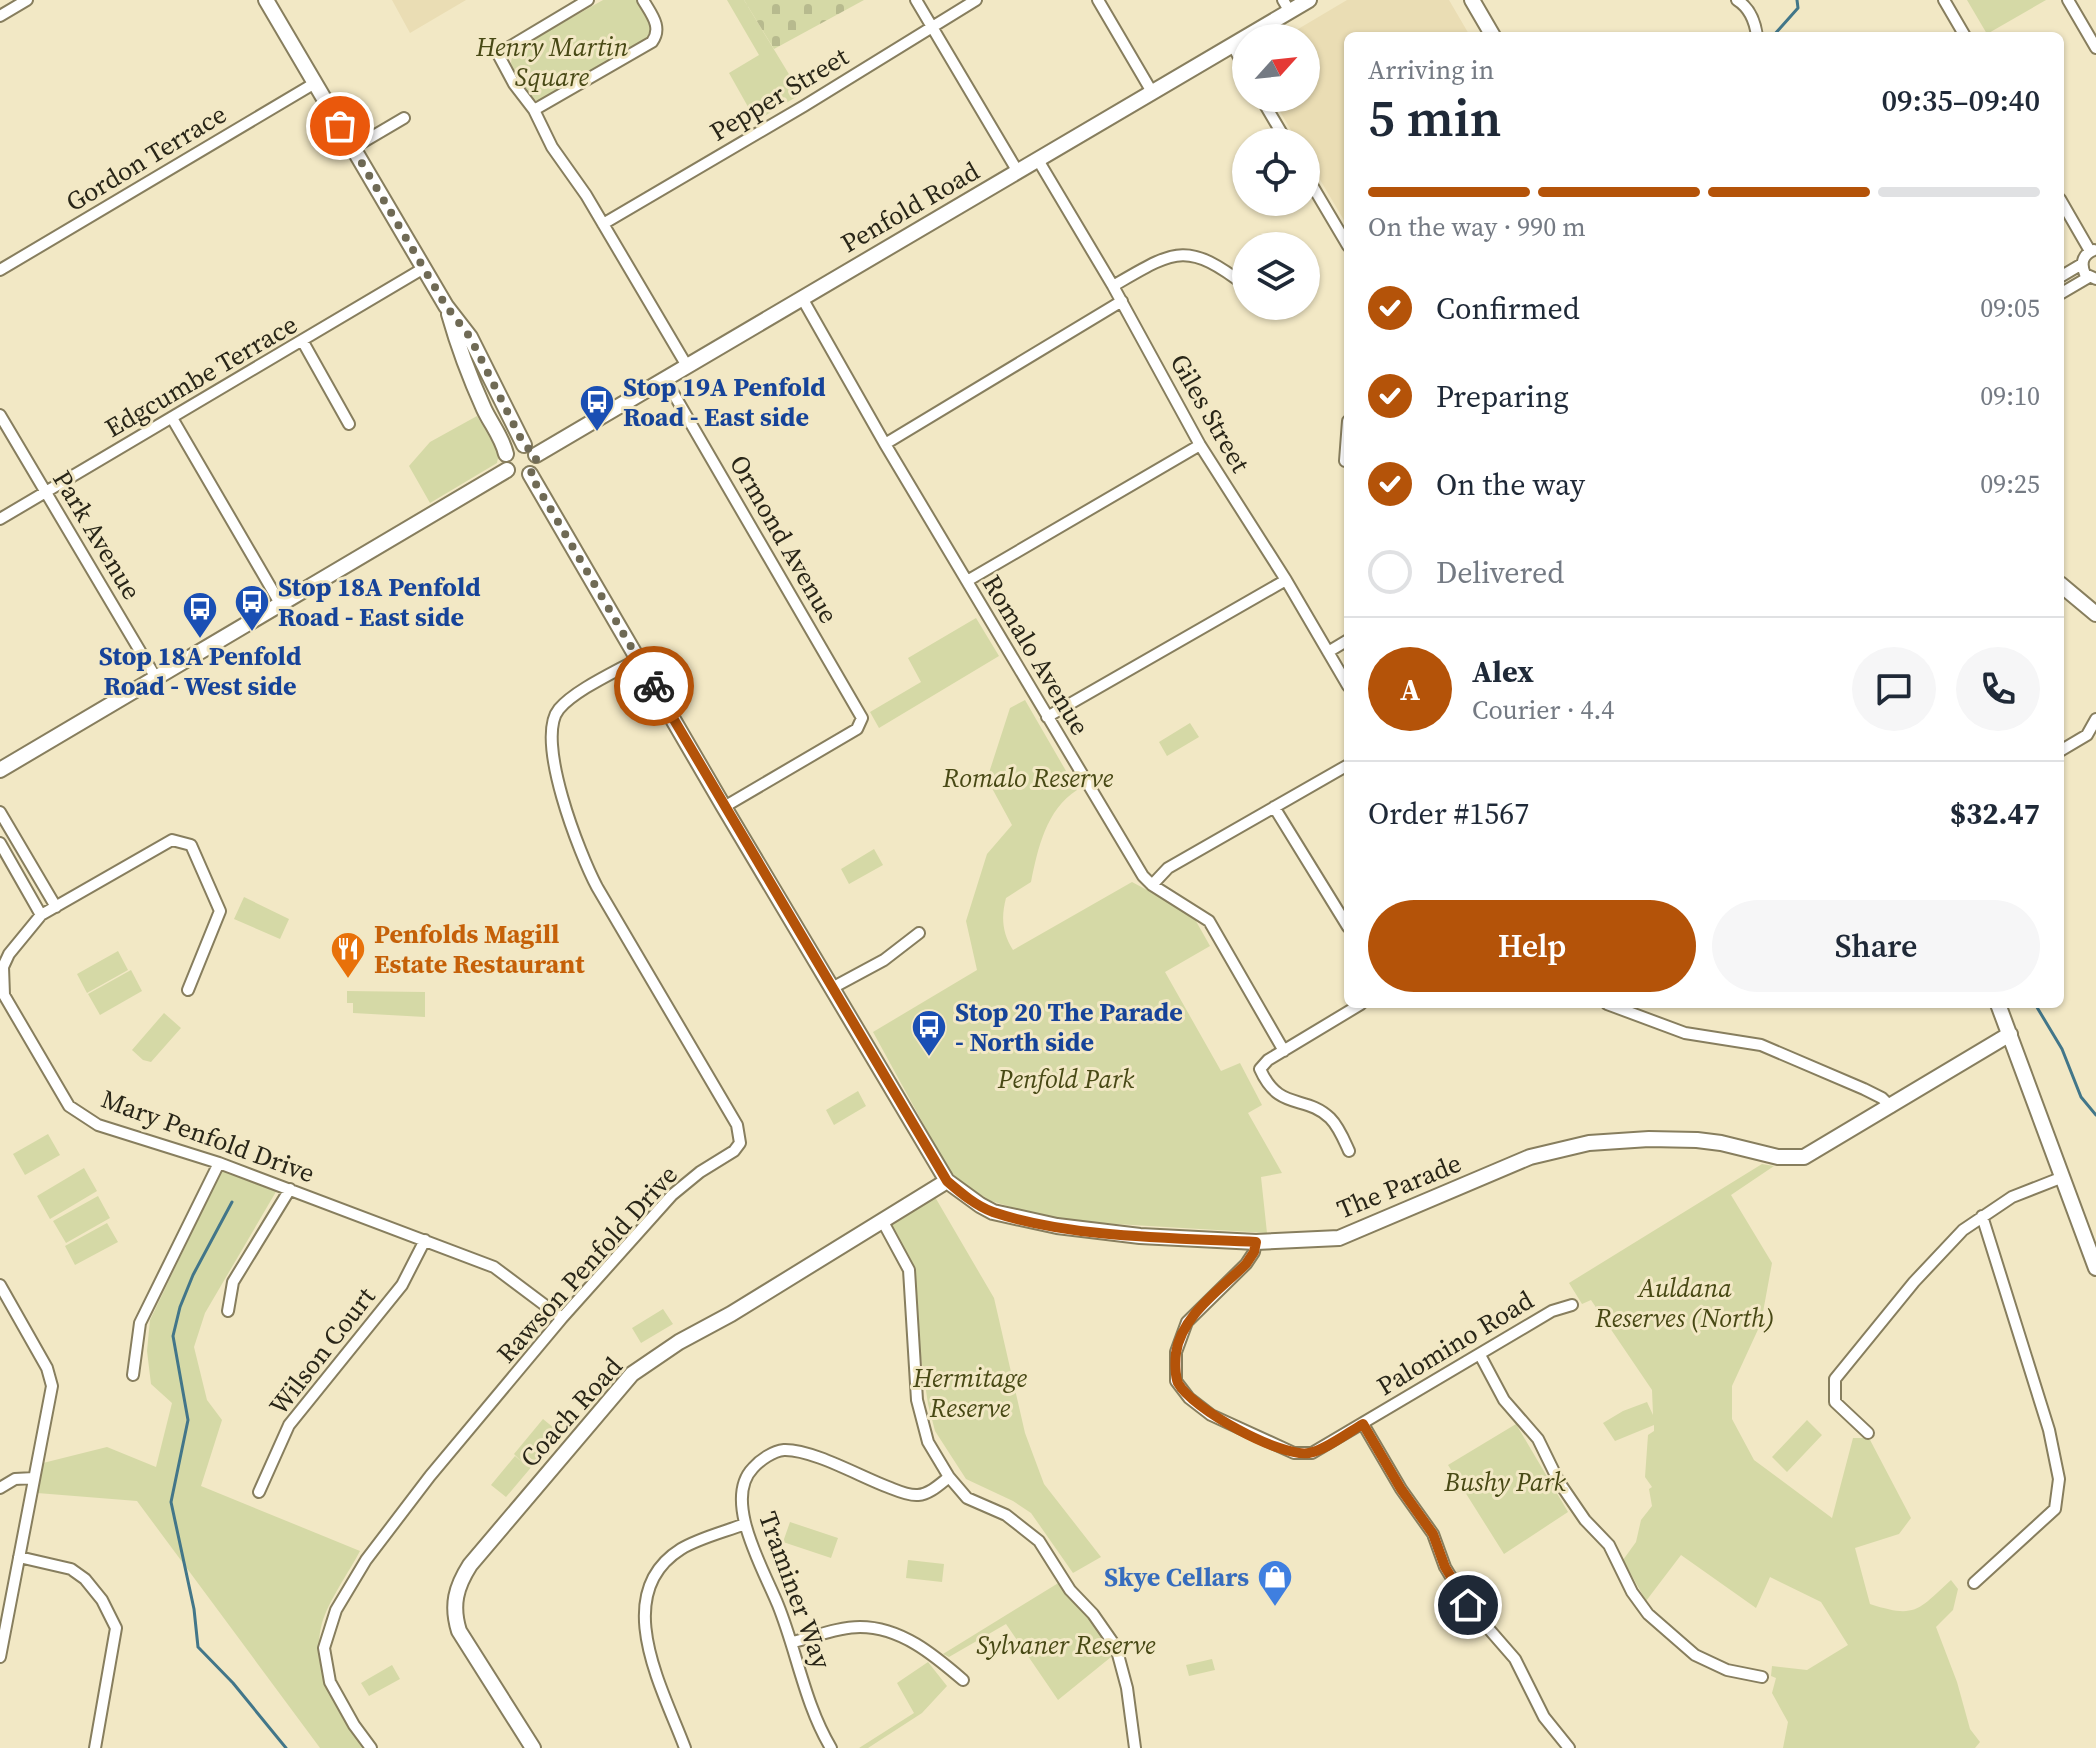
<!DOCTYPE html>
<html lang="en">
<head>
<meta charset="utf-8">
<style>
	body { margin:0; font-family:"Source Serif 4",serif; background:#f6f6f7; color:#1f2937; height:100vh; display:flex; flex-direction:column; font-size:30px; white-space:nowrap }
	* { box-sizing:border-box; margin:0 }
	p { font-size:26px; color:#747a83 }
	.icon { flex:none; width:44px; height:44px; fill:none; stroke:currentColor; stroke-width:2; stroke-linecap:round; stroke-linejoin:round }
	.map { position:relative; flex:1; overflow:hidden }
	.details { position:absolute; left:1344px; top:32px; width:720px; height:976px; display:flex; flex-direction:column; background:#fff; border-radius:12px; box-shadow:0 2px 6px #0004 }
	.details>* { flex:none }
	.needle { width:52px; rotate:63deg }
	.controls { position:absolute; left:1232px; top:24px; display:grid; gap:16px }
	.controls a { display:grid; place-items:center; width:88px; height:88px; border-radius:50%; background:#fff; box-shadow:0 2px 6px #0004; font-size:40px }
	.pin { position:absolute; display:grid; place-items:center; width:68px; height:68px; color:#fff; margin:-34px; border:4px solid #fff; border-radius:50%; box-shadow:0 2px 8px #0007 }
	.courier { position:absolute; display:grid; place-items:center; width:80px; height:80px; margin:-40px; border:6px solid #b45309; border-radius:50%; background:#fff; color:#222; box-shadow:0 2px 10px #0007 }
	.summary em { font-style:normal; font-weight:600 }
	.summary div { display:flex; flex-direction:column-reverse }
	.summary { display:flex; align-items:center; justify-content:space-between; height:136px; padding:0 24px }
	h1 { font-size:52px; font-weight:600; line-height:60px }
	.bar { display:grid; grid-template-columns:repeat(4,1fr); gap:12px 8px; align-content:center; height:96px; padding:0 24px }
	.bar i { height:10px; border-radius:6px; background:#e0e1e3 }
	.bar .selected { background:#b45309 }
	.bar p { grid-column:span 4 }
	.line { display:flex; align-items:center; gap:20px; padding:0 24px; border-top:2px solid #e0e1e3 }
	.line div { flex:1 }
	.round { display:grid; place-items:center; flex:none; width:84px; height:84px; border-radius:42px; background:#f6f6f7 }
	ol { padding:0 24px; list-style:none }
	li { display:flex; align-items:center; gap:24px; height:88px }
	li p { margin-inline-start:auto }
	li .icon { padding:8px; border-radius:50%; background:#b45309; color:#fff; stroke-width:4 }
	li:last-child { color:#747a83 }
	li i { width:44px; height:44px; border:4px solid #e0e1e3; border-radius:50% }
	.action { display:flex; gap:16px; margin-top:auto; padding:16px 24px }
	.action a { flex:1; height:92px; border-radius:48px; background:#b45309; color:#fff; font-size:32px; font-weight:600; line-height:92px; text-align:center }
	.action a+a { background:#f6f6f7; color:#1f2937 }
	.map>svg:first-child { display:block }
	.built { fill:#eaddb4 }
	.green { fill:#d5d9a6 }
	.cemetery { fill:url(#cemetery-stones) }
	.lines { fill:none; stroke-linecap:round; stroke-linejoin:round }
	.stream { stroke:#427689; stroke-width:3 }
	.street-casing { stroke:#877e5e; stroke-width:14 }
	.secondary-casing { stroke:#877e5e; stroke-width:18 }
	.street { stroke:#fff; stroke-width:10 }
	.secondary { stroke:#fff; stroke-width:14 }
	.done { stroke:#6f6a55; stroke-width:8; stroke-dasharray:0 14.4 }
	.route { stroke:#b45309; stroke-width:10 }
	.labels { text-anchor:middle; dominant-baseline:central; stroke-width:6; stroke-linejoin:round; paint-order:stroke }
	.park-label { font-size:26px; font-style:italic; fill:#484915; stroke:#f2e8c5 }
	.street-label { font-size:26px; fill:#292618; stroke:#f2e8c5 }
	.transit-label { font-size:26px; font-weight:bold; fill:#164399; stroke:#f2e8c5; text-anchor:start }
	.food-label { font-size:26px; font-weight:bold; fill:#c56008; stroke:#f2e8c5; text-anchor:start }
	.shop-label { font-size:26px; font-weight:bold; fill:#366cbe; stroke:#f2e8c5; text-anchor:end }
</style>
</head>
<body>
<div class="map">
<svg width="2096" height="1748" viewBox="0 0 2096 1748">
	<defs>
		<pattern id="cemetery-stones" width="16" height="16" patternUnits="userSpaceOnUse" patternTransform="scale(2)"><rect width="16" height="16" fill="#d5d9a6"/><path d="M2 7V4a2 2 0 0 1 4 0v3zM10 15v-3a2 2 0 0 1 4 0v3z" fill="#b7ba8e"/></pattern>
	</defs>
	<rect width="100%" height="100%" fill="#f2e8c5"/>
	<path class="built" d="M392,0H466L410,33Z
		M1347,0H1449L1470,36H1348V227L1306,156V142H1298L1272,98H1306V38H1283Z"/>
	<path class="green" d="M603,0H638L653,25V32L648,38L541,102L527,97C518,80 502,65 518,48Z
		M727,0H744L801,94L756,121L729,73L759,55Z
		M1967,0H2046L1987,34Z
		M477,416L499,453L497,463L430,503L409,466L430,442Z
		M976,618L999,656L879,728L870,712L921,682L908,658Z
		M1025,700L1077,790C1046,810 1038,848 1031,882L1006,898C1001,917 1002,933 1013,950L1132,882L1192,914L1210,946L1165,972L1221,1071L1240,1063L1262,1105L1248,1113L1282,1173L1261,1177L1267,1233L1082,1222L1035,1214L991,1201L962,1183L948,1169L873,1032L977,970L966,921L987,854L1012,825L987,779L1010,708Z
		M1190,723L1199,737L1167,756L1159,742Z
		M874,849L883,865L849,884L841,869Z
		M244,897L289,919L280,939L234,919Z
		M118,951L128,970L87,993L77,974Z
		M131,970L142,991L100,1015L88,994Z
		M347,991L425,992V1017L353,1013V1003H347Z
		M164,1013L181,1028L151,1062L143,1060L132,1050Z
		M858,1091L866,1106L834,1125L826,1110Z
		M48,1134L60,1155L25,1175L13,1154Z
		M1762,1164L1774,1166L1731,1195L1772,1263L1761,1323L1732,1386V1419L1754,1460L1832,1518L1853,1438H1869L1911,1518L1899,1534L1855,1548L1870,1604C1916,1619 1918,1610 1951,1580L1958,1589L1953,1610L1936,1627L1957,1682L1970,1729L1980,1742L1975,1748H1783L1788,1722L1772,1693L1776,1678L1771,1676L1772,1666L1807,1670L1848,1645L1821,1602L1770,1577L1756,1608L1681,1555L1646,1601L1623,1560L1636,1542L1641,1520L1652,1506L1649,1489L1652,1487L1645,1477L1648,1435L1654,1431V1425L1615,1441L1603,1423L1623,1411L1647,1402L1653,1415L1652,1390L1591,1300L1582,1304L1569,1283Z
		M84,1168L97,1191L50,1219L37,1196Z
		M222,1170L277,1190L205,1313L194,1347L207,1400L222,1420L201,1486L360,1551C349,1572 329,1600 322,1623C309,1671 343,1710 367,1748H320L137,1501L37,1493L43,1463L107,1447L156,1467L172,1403L151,1384L147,1351L150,1320Z
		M98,1196L110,1218L66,1243L53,1221Z
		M935,1197L994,1298L1025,1433L1044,1484L1101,1557L1073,1573L1031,1513L1013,1501L966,1479L935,1431L928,1404L916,1324L913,1267L890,1226Z
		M107,1223L118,1242L75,1265L65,1246Z
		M663,1309L673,1324L641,1343L632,1328Z
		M543,1419L560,1433L506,1497L491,1485L515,1456L523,1463L514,1454Z
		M1807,1420L1822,1435L1787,1472L1772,1457Z
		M1516,1424L1568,1512L1504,1554L1448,1465Z
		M790,1522L838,1538L831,1558L783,1542Z
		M908,1560L944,1564L942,1582L906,1578Z
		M1060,1582L1116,1653L1058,1700L1006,1624L949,1657L943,1654Z
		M1212,1659L1215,1670L1189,1676L1186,1665Z
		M928,1662L947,1686L922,1713L868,1748H859L914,1713L897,1683Z
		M392,1665L400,1679L369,1696L361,1683Z"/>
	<path class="cemetery" d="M744,0H864L774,49Z"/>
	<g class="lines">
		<path class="stream" d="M1773,36L1798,8L1797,0
			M2035,1004L2062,1049L2081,1097L2096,1115
			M232,1202L193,1275L180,1307L173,1336L188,1420L171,1502L194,1609L198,1647L233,1683L286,1748"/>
		<defs>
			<path id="street" d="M588,0L506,49L499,56L514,84L534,110L552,147L586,195L687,366
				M916,0L1018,172
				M1098,0L1152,92
				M1283,0L1290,12
				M1737,0C1750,8 1755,21 1757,36
				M1944,0L1965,36
				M2068,0L2096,48
				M0,16L27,0
				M1233,45L1246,72
				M1261,98L1287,142
				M534,110L652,42C663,27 651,14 643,0
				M353,148L404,118
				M1038,160L1113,286L1200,445L1286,580L1348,686
				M1306,175L1348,246
				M2060,199L2090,251
				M603,224L804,106L976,0
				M2094,250C2083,254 2080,263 2085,274L2096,279
				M0,270L315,83
				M2060,277L2082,264
				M1113,286C1175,250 1186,240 1246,286
				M2060,294L2089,277
				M802,298L885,444L1143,876L1152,885L1209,921L1284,1051
				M303,342L349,424
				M665,379L862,718L857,729L724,807
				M0,415L156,678
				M172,418L281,605
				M885,444L1122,301
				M1345,461L1348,421
				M0,519L424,268
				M967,581L1200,445
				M1328,652L1348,640
				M1047,717L1286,580
				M2060,751L2087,735L2096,719
				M1274,807L1348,927
				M0,812L56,907
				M0,843L41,915
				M1152,885L1168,868L1348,765
				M832,988L884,960L919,933
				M188,990L220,911L191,845L172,840L41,915L9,954L3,967L4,995L69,1106L98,1125L219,1163L494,1267L562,1318
				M1607,1004L1685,1033L1761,1045L1864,1089L1882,1098L1891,1107
				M1349,1151C1344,1140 1339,1127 1330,1118C1305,1094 1279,1112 1260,1069L1268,1060L1361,1004
				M883,1222L909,1270L917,1400L928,1442L949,1477L967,1498L1006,1515L1039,1541L1070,1590L1093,1614L1116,1647L1127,1688L1135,1748
				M1256,1242L1254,1252L1246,1264L1187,1322L1176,1352V1381L1189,1398L1211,1415L1294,1453H1312L1552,1311L1572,1305
				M0,1285L47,1368L52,1386L0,1657
				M228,1311L233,1282L290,1189
				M1480,1355L1504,1400L1538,1439L1559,1482L1585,1520L1609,1545L1632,1592L1648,1614L1695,1655L1727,1670L1762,1677
				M133,1375L140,1323L219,1163
				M1363,1424L1401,1489L1433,1534L1445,1567L1468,1605L1515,1659L1544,1717L1569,1748
				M1868,1433L1835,1402V1379L1914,1282L1963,1230L2012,1197L2063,1177
				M0,1488L15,1479L34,1478
				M259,1492L289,1425L402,1285L425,1240
				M19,1557L71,1569L85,1579L102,1600L116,1628L95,1748
				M1974,1583L2055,1509L2059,1479L2049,1430L1982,1216
				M793,1642C814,1637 838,1627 860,1627C901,1627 934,1655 963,1680
				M371,1748L354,1725L330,1682L324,1648L336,1610L366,1560L430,1476L562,1318L672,1195L700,1172L734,1151L740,1143L737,1125L597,887C580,855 534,739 559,709C575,690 615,672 638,659
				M685,1748C663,1689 609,1594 681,1549C699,1538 724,1532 745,1524
				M831,1748C805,1705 797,1652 778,1605C764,1570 722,1500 753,1468C760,1460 773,1451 784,1450C812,1449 861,1477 888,1487C896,1490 908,1496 918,1495C930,1494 940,1484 949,1477"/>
			<path id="secondary" d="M266,0L446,306L470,337L524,445
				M1472,0L1493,36
				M449,314C458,346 470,378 484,409C491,424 502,437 506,454
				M536,455L1309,0
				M530,474L724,807L947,1181L980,1205L993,1212L1057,1226L1140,1236L1256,1242L1339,1238L1530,1157L1589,1143L1649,1139L1697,1140L1721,1143L1778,1157H1804L2010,1034
				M2060,584L2096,614
				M0,770L507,470
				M1998,1004L2096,1268
				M533,1748L459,1631C451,1605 456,1587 470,1565L632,1374L679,1342L731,1314L947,1181"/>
		</defs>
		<use href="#street" class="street-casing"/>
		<use href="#secondary" class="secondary-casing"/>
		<use href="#street" class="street"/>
		<use href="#secondary" class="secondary"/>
	</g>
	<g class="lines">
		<path class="done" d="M340,126L446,306L470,337L524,445L536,455V466L530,474L654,686"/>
		<path class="route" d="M654,686L947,1181C961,1193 976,1206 993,1212C1070,1238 1175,1238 1256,1242L1254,1252L1246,1264C1221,1289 1181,1316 1176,1353C1175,1361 1175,1376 1178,1383C1192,1409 1281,1458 1309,1453C1324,1451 1349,1432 1363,1424L1401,1489L1433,1534L1445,1567L1468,1605"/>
	</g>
	<defs>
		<symbol id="bus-pin" viewBox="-11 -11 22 30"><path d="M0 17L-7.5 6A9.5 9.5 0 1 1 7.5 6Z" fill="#1a4fb4" stroke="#f2e8c5"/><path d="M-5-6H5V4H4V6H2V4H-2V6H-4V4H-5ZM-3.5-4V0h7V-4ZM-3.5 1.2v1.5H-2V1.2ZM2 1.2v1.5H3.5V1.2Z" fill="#fff"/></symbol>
		<symbol id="restaurant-pin" viewBox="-11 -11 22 30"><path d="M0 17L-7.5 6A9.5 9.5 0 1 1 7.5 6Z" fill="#e8710a" stroke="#f2e8c5"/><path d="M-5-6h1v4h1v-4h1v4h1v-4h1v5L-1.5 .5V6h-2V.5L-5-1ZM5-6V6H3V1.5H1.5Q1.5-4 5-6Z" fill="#fff"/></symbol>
		<symbol id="shop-pin" viewBox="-11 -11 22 30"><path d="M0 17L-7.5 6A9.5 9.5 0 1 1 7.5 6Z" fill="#3f7fe0" stroke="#f2e8c5"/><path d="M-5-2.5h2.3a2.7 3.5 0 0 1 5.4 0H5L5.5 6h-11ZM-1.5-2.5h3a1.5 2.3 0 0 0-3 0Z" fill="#fff"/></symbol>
	</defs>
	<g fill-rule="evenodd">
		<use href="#bus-pin" x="577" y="382" width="40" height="54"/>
		<use href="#bus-pin" x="232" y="582" width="40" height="54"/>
		<use href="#bus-pin" x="180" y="589" width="40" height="54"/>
		<use href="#restaurant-pin" x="328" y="929" width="40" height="54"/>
		<use href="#bus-pin" x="909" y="1007" width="40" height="54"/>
		<use href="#shop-pin" x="1255" y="1557" width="40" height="54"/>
	</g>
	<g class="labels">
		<g class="park-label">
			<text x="552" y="47">Henry Martin<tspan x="552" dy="30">Square</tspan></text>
			<text x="1028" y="778">Romalo Reserve</text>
			<text x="1066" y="1079">Penfold Park</text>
			<text x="1685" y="1288">Auldana<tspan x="1685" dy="30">Reserves (North)</tspan></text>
			<text x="970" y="1378">Hermitage<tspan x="970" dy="30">Reserve</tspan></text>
			<text x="1505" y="1482">Bushy Park</text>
			<text x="1066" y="1645">Sylvaner Reserve</text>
		</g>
		<g class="street-label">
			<text transform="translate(779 94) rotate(-31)">Pepper Street</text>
			<text transform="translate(146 158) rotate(-31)">Gordon Terrace</text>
			<text transform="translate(910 207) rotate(-30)">Penfold Road</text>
			<text transform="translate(201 376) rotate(-30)">Edgcumbe Terrace</text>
			<text transform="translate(1210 413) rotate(60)">Giles Street</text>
			<text transform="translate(97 535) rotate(59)">Park Avenue</text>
			<text transform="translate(784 539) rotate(60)">Ormond Avenue</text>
			<text transform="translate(1036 655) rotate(59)">Romalo Avenue</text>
			<text transform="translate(208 1136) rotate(20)">Mary Penfold Drive</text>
			<text transform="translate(1399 1186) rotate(-22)">The Parade</text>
			<text transform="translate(587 1264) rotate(-48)">Rawson Penfold Drive</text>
			<text transform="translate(1455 1343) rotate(-31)">Palomino Road</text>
			<text transform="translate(322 1351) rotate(-52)">Wilson Court</text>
			<text transform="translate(571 1412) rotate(-48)">Coach Road</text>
			<text transform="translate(795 1590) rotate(70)">Traminer Way</text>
		</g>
		<g class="transit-label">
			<text x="623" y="387">Stop 19A Penfold<tspan x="623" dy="30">Road - East side</tspan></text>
			<text x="278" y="587">Stop 18A Penfold<tspan x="278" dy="30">Road - East side</tspan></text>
			<text x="200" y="656" text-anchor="middle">Stop 18A Penfold<tspan x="200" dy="30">Road - West side</tspan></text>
			<text x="955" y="1012">Stop 20 The Parade<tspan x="955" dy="30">- North side</tspan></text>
		</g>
		<g class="food-label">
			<text x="374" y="934">Penfolds Magill<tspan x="374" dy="30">Estate Restaurant</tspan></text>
		</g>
		<g class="shop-label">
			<text x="1249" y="1577">Skye Cellars</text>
		</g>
	</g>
</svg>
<div class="controls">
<a><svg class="needle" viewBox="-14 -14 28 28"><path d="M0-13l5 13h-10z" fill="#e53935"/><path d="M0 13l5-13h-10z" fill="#747a83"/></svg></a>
<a><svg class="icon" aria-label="locate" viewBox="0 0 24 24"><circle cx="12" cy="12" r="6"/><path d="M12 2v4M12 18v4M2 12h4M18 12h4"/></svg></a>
<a><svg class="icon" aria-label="layers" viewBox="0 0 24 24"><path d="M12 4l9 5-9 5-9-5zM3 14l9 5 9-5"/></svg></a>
</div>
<div class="pin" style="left:340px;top:126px;background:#ea580c"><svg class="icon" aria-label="bag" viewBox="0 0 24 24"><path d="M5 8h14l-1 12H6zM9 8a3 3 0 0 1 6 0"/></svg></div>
<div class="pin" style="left:1468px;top:1605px;background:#1f2937"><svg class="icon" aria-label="home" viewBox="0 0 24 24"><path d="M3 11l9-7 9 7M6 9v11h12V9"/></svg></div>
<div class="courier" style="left:654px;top:686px"><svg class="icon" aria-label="bike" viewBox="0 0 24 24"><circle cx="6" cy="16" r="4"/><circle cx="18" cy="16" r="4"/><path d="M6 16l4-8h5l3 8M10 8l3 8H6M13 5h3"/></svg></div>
<section class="details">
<div class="summary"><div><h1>5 min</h1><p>Arriving in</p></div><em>09:35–09:40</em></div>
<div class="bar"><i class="selected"></i><i class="selected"></i><i class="selected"></i><i></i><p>On the way · 990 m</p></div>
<ol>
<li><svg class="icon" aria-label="check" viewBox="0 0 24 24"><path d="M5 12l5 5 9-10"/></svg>Confirmed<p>09:05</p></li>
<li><svg class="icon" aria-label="check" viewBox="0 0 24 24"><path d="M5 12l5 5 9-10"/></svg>Preparing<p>09:10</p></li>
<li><svg class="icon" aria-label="check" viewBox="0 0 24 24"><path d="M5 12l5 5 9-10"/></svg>On the way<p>09:25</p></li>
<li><i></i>Delivered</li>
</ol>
<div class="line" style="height:144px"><b class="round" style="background:#b45309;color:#fff">A</b><div><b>Alex</b><p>Courier · 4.4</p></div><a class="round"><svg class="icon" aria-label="chat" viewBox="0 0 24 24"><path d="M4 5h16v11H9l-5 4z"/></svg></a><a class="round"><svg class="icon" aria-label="phone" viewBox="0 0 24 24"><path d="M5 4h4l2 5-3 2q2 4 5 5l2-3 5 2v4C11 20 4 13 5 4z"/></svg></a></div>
<div class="line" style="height:104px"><div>Order #1567</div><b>$32.47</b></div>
<div class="action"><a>Help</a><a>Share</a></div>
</section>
</div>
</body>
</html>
